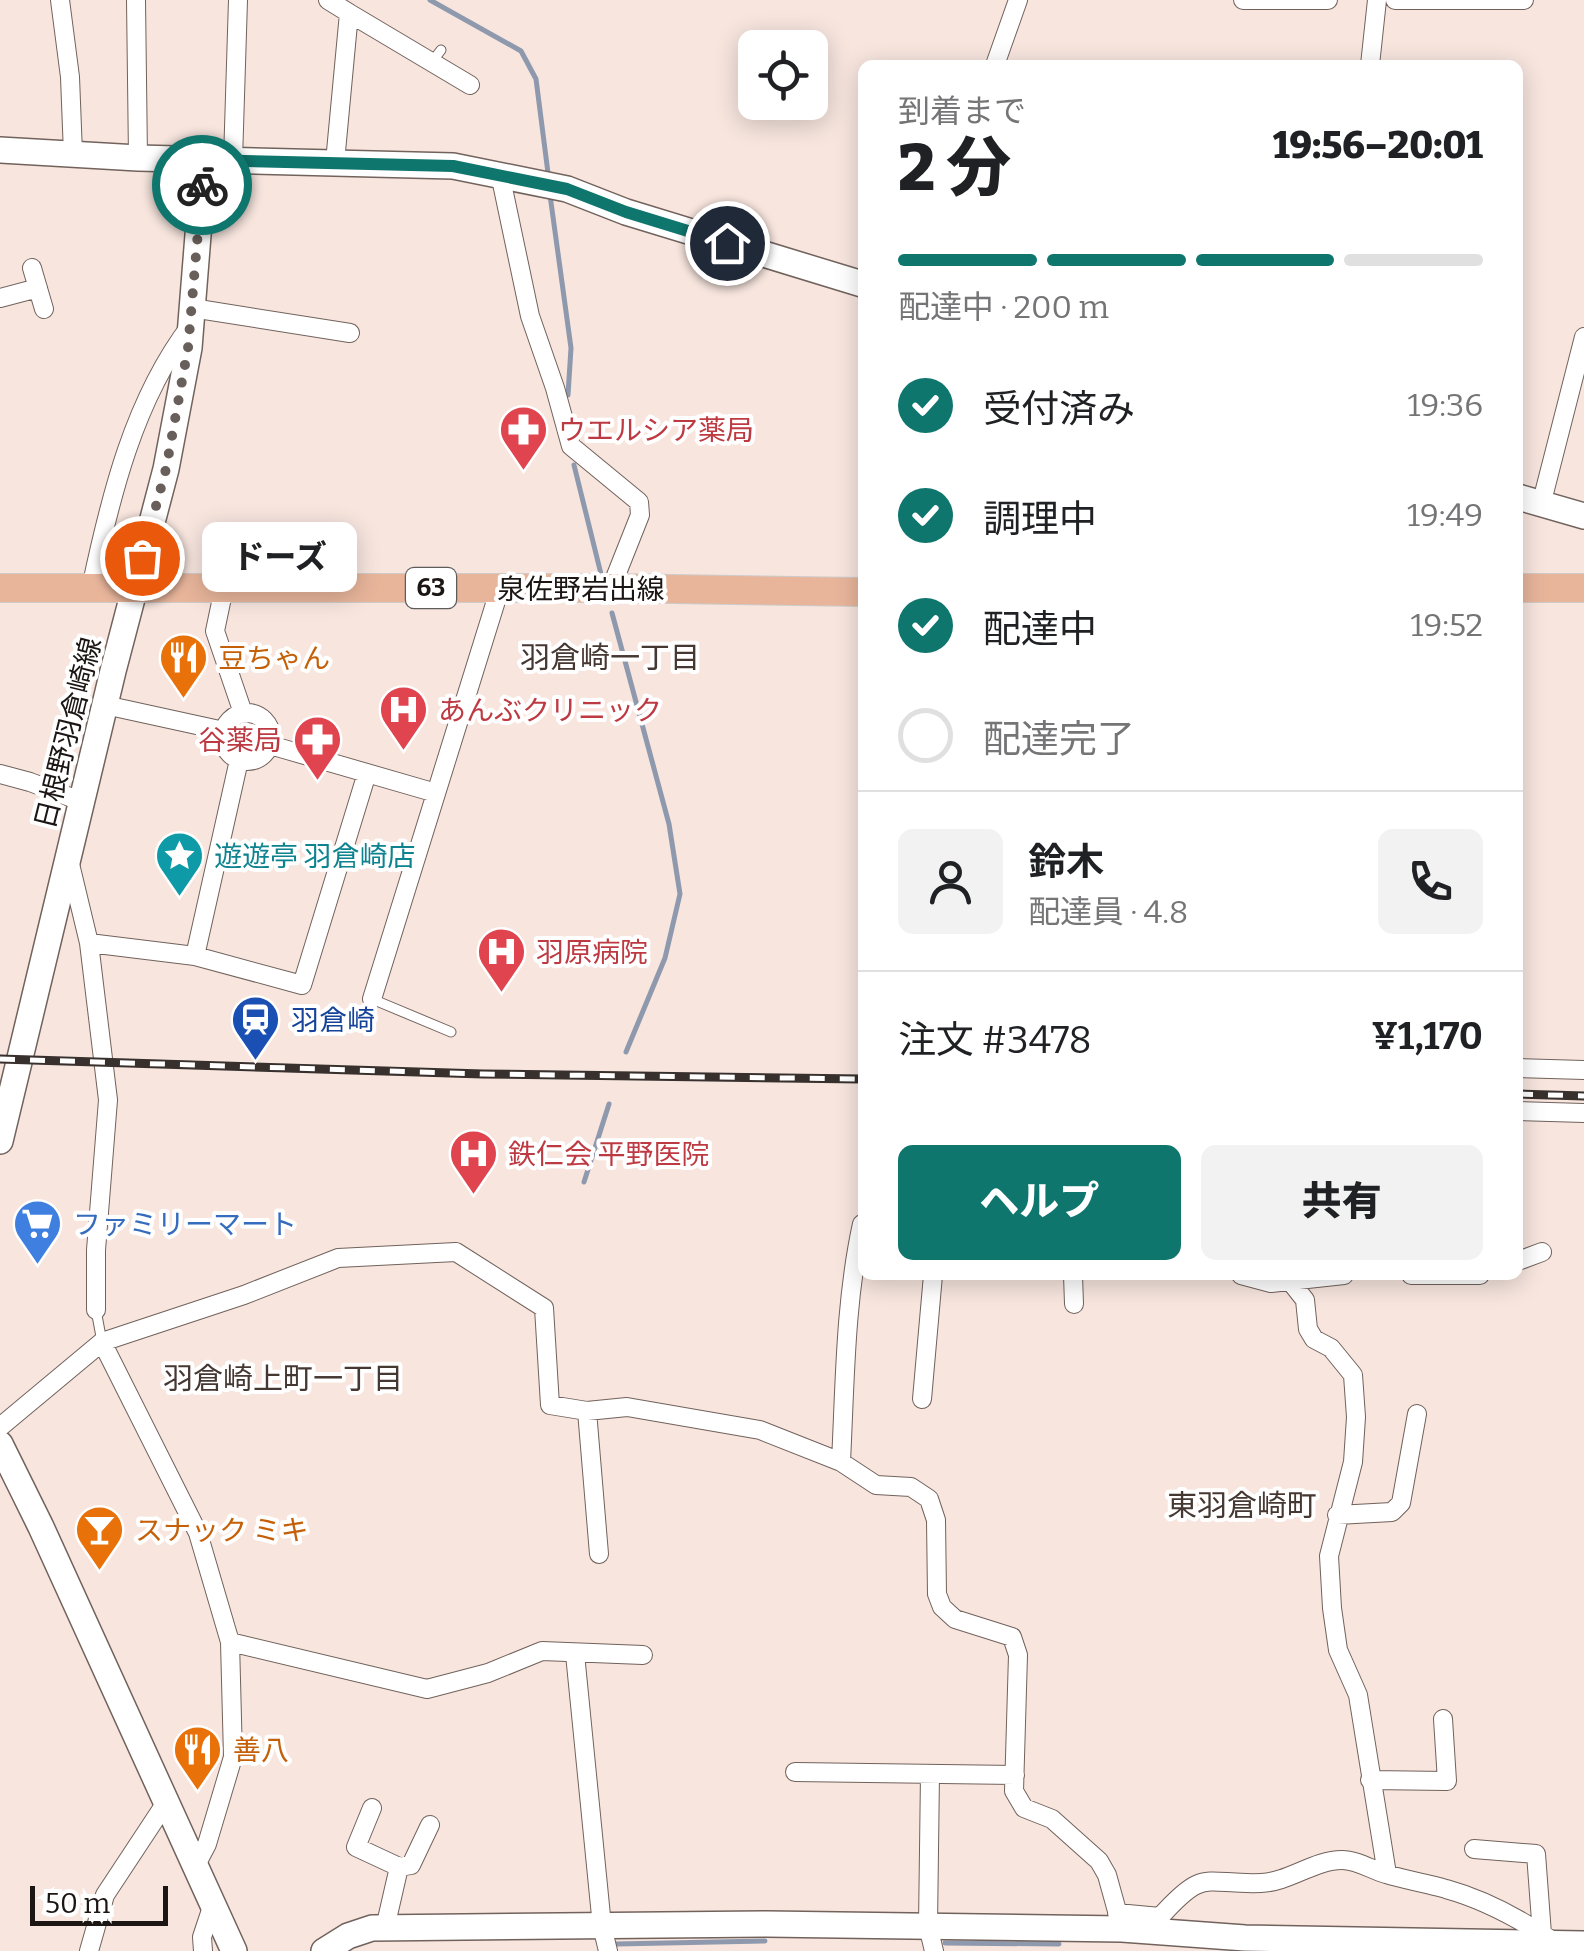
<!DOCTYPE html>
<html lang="ja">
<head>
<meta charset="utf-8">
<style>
	body { margin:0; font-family:Bitter,"Noto Sans JP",serif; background:#f2f2f2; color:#202124; height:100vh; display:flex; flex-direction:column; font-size:38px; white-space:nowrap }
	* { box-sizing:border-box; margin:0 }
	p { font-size:32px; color:#757577 }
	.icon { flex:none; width:55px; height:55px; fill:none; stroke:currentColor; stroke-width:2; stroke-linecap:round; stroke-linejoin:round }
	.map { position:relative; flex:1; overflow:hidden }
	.details { position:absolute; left:858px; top:60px; width:665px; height:1220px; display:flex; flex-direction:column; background:#fff; border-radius:15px; box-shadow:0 5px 25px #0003 }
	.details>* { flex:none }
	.controls { position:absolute; left:738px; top:30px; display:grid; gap:20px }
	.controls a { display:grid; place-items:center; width:90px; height:90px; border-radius:15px; background:#fff; box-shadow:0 5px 25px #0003; font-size:50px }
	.scale { position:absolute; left:30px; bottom:25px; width:138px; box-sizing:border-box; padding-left:10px; border:5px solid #1b1513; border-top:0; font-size:28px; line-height:35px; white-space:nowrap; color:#1b1513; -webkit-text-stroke:8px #fff; paint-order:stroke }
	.pin { position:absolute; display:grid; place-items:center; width:85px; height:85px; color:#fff; margin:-42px; border:5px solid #fff; border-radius:50%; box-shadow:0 2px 10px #0007 }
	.courier { position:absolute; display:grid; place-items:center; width:100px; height:100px; margin:-50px; border:8px solid #0f766e; border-radius:50%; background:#fff; color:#222; box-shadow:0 2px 12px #0007 }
	.bubble { position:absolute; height:70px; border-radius:15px; background:#fff; box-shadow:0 5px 25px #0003; font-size:32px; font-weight:800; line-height:70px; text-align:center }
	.summary em { font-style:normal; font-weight:800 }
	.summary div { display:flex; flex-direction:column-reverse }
	.summary { display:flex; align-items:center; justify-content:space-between; height:170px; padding:0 40px }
	h1 { font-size:65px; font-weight:800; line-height:75px }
	.bar { display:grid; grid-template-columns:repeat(4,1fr); gap:15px 10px; align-content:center; height:120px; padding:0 40px }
	.bar i { height:12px; border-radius:8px; background:#e0e0e0 }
	.bar .active { background:#0f766e }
	.bar p { grid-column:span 4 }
	.line { display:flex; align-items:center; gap:25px; padding:0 40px; border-top:2px solid #e0e0e0 }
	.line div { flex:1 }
	.round { display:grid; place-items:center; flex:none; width:105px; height:105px; border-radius:15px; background:#f2f2f2 }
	ol { padding:0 40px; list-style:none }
	li { display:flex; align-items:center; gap:30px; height:110px }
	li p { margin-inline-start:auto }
	li .icon { padding:10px; border-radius:50%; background:#0f766e; color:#fff; stroke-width:4 }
	li:last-child { color:#757577 }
	li i { width:55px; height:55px; border:5px solid #e0e0e0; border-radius:50% }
	.button { display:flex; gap:20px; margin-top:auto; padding:20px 40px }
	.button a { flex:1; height:115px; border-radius:15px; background:#0f766e; color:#fff; font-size:40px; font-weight:800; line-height:115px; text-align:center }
	.button a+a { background:#f2f2f2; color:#202124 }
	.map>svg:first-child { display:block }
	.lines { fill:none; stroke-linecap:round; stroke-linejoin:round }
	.stream { stroke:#8e99ad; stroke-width:5 }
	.lane-casing { stroke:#71625c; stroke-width:11 }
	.street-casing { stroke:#71625c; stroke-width:20 }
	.secondary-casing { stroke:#71625c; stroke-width:28 }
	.primary-casing { stroke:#cdcccb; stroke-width:30 }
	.lane { stroke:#fff; stroke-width:9 }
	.street { stroke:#fff; stroke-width:18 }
	.secondary { stroke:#fff; stroke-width:25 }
	.primary { stroke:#e8b59b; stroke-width:28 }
	.rail-casing { stroke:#37302d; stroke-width:9 }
	.rail { stroke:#fff; stroke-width:5; stroke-dasharray:15; stroke-linecap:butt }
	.done { stroke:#685e5a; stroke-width:10; stroke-dasharray:0 18 }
	.route { stroke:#0f766e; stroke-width:12 }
	.labels { text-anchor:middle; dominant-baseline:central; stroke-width:8; stroke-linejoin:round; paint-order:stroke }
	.shield { fill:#fff; stroke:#5f5b5a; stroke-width:2.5 }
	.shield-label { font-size:25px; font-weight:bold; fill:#1b1513 }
	.health-label { font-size:28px; fill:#be3a42; stroke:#fff; text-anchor:start }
	.street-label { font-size:28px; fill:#1b1513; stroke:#fff }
	.food-label { font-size:28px; fill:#c56008; stroke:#fff; text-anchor:start }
	.culture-label { font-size:28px; fill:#0d838f; stroke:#fff; text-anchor:start }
	.transit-label { font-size:28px; fill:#164399; stroke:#fff; text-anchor:start }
	.shop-label { font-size:28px; fill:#366cbe; stroke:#fff; text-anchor:start }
	.neighbourhood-label { font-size:30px; fill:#453732; stroke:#fff }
</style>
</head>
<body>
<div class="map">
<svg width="1584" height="1951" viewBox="0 0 1584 1951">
	<rect width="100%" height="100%" fill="#f7e5de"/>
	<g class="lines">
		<path class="stream" d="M430,0L521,51L536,79L548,173
			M550,195L571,348L568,395
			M574,465L601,574
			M612,613L669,824L680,894L665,958L626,1052
			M584,1182L609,1104
			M945,1943L1059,1944
			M616,1944L765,1941"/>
		<defs>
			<path id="lane" d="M431,63L441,50
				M372,999L451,1032
				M96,1310L102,1342"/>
			<path id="street" d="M60,0L70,77L73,154
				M136,0L138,158
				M328,0L349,13L335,162
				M1243,0H1328
				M1395,0H1524
				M349,13L470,85
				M995,65L1018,0
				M1370,65L1377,0
				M233,160L238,0
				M500,174L530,316L555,388L571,446L639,502L640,515L611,588
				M32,268L44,309
				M0,298L38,288
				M192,308L350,333
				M1541,505L1584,337
				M91,588C110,498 134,399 191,325
				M224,588L215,631L243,713
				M105,705L224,731
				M223 737a24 24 0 1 1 48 0a24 24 0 1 1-48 0Z
				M270,745L436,793
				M239,760L195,956L302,985L367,773
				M0,774L30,782L83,802
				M70,864L89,943L108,1100L96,1250V1310
				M89,943L195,956
				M372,999L500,588
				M1518,1068L1584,1070
				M1518,1111L1584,1113
				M1518,1261L1542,1252
				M1073,1275L1074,1304
				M1241,1275L1271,1283L1344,1275
				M1411,1275H1480
				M1290,1281L1305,1300L1308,1329L1314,1339L1331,1348L1353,1375L1356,1417L1353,1462L1329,1556L1332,1608L1338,1650L1358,1695L1387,1874
				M102,1342L198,1533L230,1642L233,1757L207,1844L196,1865
				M922,1399L933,1275
				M587,1411L599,1554
				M0,1427L102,1342L244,1295L338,1258L456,1252L544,1308L550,1405L587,1411L627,1407L760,1430L841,1462L876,1485L911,1487L929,1499L936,1520L937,1594L942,1607L955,1619L1012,1637L1018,1655L1014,1791L1024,1808L1052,1819L1099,1861L1107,1875L1122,1929
				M841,1462C845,1382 845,1302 862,1224
				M1337,1515L1392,1512L1401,1503L1417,1414
				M230,1642L427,1689L488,1673L542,1651L643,1655
				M575,1654L602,1926L608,1951
				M795,1772L1015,1775
				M930,1774L928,1926L934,1951
				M1370,1780L1447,1781L1443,1719
				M372,1808L356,1847L399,1867
				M1474,1849L1536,1854L1542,1934
				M1117,1913L1160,1917C1205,1867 1203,1885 1261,1883C1289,1882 1314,1860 1342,1860C1357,1860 1372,1870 1386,1874C1405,1880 1426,1883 1446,1889C1486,1900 1522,1920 1556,1943
				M385,1928L399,1867L411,1865L430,1825
				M89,1951L105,1895L167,1801
				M203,1951L202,1937L213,1904"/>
			<path id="secondary" d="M0,150L138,158L453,166L567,189L626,212L862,284
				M1518,497L1584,516
				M0,1141L113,671L166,469L189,348L204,160
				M0,1444L41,1527L234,1951
				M324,1951L348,1936L372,1928L767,1924L1122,1929L1245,1938L1584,1944"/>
			<path id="primary" d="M0,588H611L862,592
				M1518,588H1584"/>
		</defs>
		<use href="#lane" class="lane-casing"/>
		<use href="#street" class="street-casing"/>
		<use href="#secondary" class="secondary-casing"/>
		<use href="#primary" class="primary-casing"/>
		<use href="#lane" class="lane"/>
		<use href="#street" class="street"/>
		<use href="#secondary" class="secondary"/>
		<use href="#primary" class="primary"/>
		<defs>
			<path id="rail" d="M0,1059L483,1074L862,1079
				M1518,1094L1584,1096"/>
		</defs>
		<use href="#rail" class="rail-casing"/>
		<use href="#rail" class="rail"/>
	</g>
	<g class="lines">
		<path class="done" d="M142,558L166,469L188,348L202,185"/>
		<path class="route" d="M202,185L204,160L453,166L567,189L626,212L727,243"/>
	</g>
	<defs>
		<symbol id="pharmacy-pin" viewBox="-11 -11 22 30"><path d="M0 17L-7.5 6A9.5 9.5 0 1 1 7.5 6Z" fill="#e0444e" stroke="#fff"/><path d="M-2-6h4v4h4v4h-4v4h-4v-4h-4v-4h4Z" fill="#fff"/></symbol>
		<symbol id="restaurant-pin" viewBox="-11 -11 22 30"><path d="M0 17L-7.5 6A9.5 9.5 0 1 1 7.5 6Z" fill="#e8710a" stroke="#fff"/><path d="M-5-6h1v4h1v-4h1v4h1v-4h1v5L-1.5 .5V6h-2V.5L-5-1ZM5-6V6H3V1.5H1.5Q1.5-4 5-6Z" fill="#fff"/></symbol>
		<symbol id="hospital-pin" viewBox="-11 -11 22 30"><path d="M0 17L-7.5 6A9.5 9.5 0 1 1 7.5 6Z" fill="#e0444e" stroke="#fff"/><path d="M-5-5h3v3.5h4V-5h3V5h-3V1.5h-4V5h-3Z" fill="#fff"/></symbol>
		<symbol id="sight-pin" viewBox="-11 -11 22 30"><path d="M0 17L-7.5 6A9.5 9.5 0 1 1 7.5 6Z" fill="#0f9aa8" stroke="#fff"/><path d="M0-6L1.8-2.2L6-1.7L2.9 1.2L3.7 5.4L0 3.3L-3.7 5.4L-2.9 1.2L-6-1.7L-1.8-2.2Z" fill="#fff"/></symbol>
		<symbol id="station-pin" viewBox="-11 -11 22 30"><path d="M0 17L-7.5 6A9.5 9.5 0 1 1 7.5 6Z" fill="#1a4fb4" stroke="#fff"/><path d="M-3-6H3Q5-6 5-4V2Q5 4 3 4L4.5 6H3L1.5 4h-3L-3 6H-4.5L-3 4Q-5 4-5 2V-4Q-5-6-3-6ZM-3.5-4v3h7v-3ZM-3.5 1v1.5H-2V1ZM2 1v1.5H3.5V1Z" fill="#fff"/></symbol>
		<symbol id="supermarket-pin" viewBox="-11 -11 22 30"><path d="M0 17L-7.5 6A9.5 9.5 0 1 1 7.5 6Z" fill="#3f7fe0" stroke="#fff"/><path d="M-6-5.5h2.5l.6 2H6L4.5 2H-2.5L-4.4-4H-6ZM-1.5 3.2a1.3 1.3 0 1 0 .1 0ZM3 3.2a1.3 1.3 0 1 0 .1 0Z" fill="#fff"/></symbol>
		<symbol id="bar-pin" viewBox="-11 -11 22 30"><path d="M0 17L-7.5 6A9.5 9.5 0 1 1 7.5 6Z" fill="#e8710a" stroke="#fff"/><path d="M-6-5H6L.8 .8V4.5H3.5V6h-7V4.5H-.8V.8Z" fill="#fff"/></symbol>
	</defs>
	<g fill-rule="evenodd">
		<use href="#pharmacy-pin" x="496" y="402" width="55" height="75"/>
		<use href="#restaurant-pin" x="156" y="630" width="55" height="75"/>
		<use href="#hospital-pin" x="376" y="682" width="55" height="75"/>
		<use href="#pharmacy-pin" x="290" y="712" width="55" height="75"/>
		<use href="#sight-pin" x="152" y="828" width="55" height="75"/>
		<use href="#hospital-pin" x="474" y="924" width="55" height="75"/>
		<use href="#station-pin" x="228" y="992" width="55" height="75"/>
		<use href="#hospital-pin" x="446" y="1126" width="55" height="75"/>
		<use href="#supermarket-pin" x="10" y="1196" width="55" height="75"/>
		<use href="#bar-pin" x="72" y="1502" width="55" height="75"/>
		<use href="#restaurant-pin" x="170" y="1722" width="55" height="75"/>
	</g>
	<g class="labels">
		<rect class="shield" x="406" y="568" width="50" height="40" rx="8"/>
		<g class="shield-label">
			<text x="431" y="588">63</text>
		</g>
		<g class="health-label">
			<text x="558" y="430">ウエルシア薬局</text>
			<text x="438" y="710">あんぶクリニック</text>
			<text x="282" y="740" text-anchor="end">谷薬局</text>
			<text x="536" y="952">羽原病院</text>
			<text x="508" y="1154">鉄仁会 平野医院</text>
		</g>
		<g class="street-label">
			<text x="581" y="589">泉佐野岩出線</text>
			<text transform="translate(68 733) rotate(-76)">日根野羽倉崎線</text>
		</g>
		<g class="food-label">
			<text x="218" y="658">豆ちゃん</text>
			<text x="135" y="1530">スナック ミキ</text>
			<text x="233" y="1750">善八</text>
		</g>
		<g class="culture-label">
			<text x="214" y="856">遊遊亭 羽倉崎店</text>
		</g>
		<g class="transit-label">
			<text x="291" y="1020">羽倉崎</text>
		</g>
		<g class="shop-label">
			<text x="73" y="1224">ファミリーマート</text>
		</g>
		<g class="neighbourhood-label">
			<text x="610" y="658">羽倉崎一丁目</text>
			<text x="283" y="1379">羽倉崎上町一丁目</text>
			<text x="1242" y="1506">東羽倉崎町</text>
		</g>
	</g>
</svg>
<div class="controls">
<a><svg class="icon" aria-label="locate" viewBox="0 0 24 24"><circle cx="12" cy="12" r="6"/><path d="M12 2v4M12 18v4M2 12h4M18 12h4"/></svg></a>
</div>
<div class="scale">50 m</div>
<div class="pin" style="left:142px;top:558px;background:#ea580c"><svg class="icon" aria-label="bag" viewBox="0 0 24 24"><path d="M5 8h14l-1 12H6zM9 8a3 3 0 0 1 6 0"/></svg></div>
<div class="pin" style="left:727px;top:243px;background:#1f2937"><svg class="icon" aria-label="home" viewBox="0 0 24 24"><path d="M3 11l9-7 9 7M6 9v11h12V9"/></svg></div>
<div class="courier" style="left:202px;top:185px"><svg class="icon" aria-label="bike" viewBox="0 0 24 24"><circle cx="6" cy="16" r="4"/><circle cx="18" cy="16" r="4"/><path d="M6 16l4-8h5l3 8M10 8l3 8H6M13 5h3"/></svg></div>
<div class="bubble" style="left:202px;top:522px;width:155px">ドーズ</div>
<section class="details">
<div class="summary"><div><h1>2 分</h1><p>到着まで</p></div><em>19:56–20:01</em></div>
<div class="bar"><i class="active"></i><i class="active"></i><i class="active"></i><i></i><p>配達中 · 200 m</p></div>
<ol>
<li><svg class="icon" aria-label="check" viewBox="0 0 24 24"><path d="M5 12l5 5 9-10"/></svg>受付済み<p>19:36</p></li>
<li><svg class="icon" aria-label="check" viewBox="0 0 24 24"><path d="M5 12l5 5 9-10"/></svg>調理中<p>19:49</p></li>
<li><svg class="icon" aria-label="check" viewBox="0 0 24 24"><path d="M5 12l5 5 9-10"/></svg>配達中<p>19:52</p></li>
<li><i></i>配達完了</li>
</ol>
<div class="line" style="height:180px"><a class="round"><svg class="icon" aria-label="person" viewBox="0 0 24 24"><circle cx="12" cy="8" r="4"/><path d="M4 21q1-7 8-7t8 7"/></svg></a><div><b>鈴木</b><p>配達員 · 4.8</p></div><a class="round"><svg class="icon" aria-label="phone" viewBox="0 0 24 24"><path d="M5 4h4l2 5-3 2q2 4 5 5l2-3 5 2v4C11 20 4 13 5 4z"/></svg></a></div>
<div class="line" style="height:130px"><div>注文 #3478</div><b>¥1,170</b></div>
<div class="button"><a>ヘルプ</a><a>共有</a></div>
</section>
</div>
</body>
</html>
